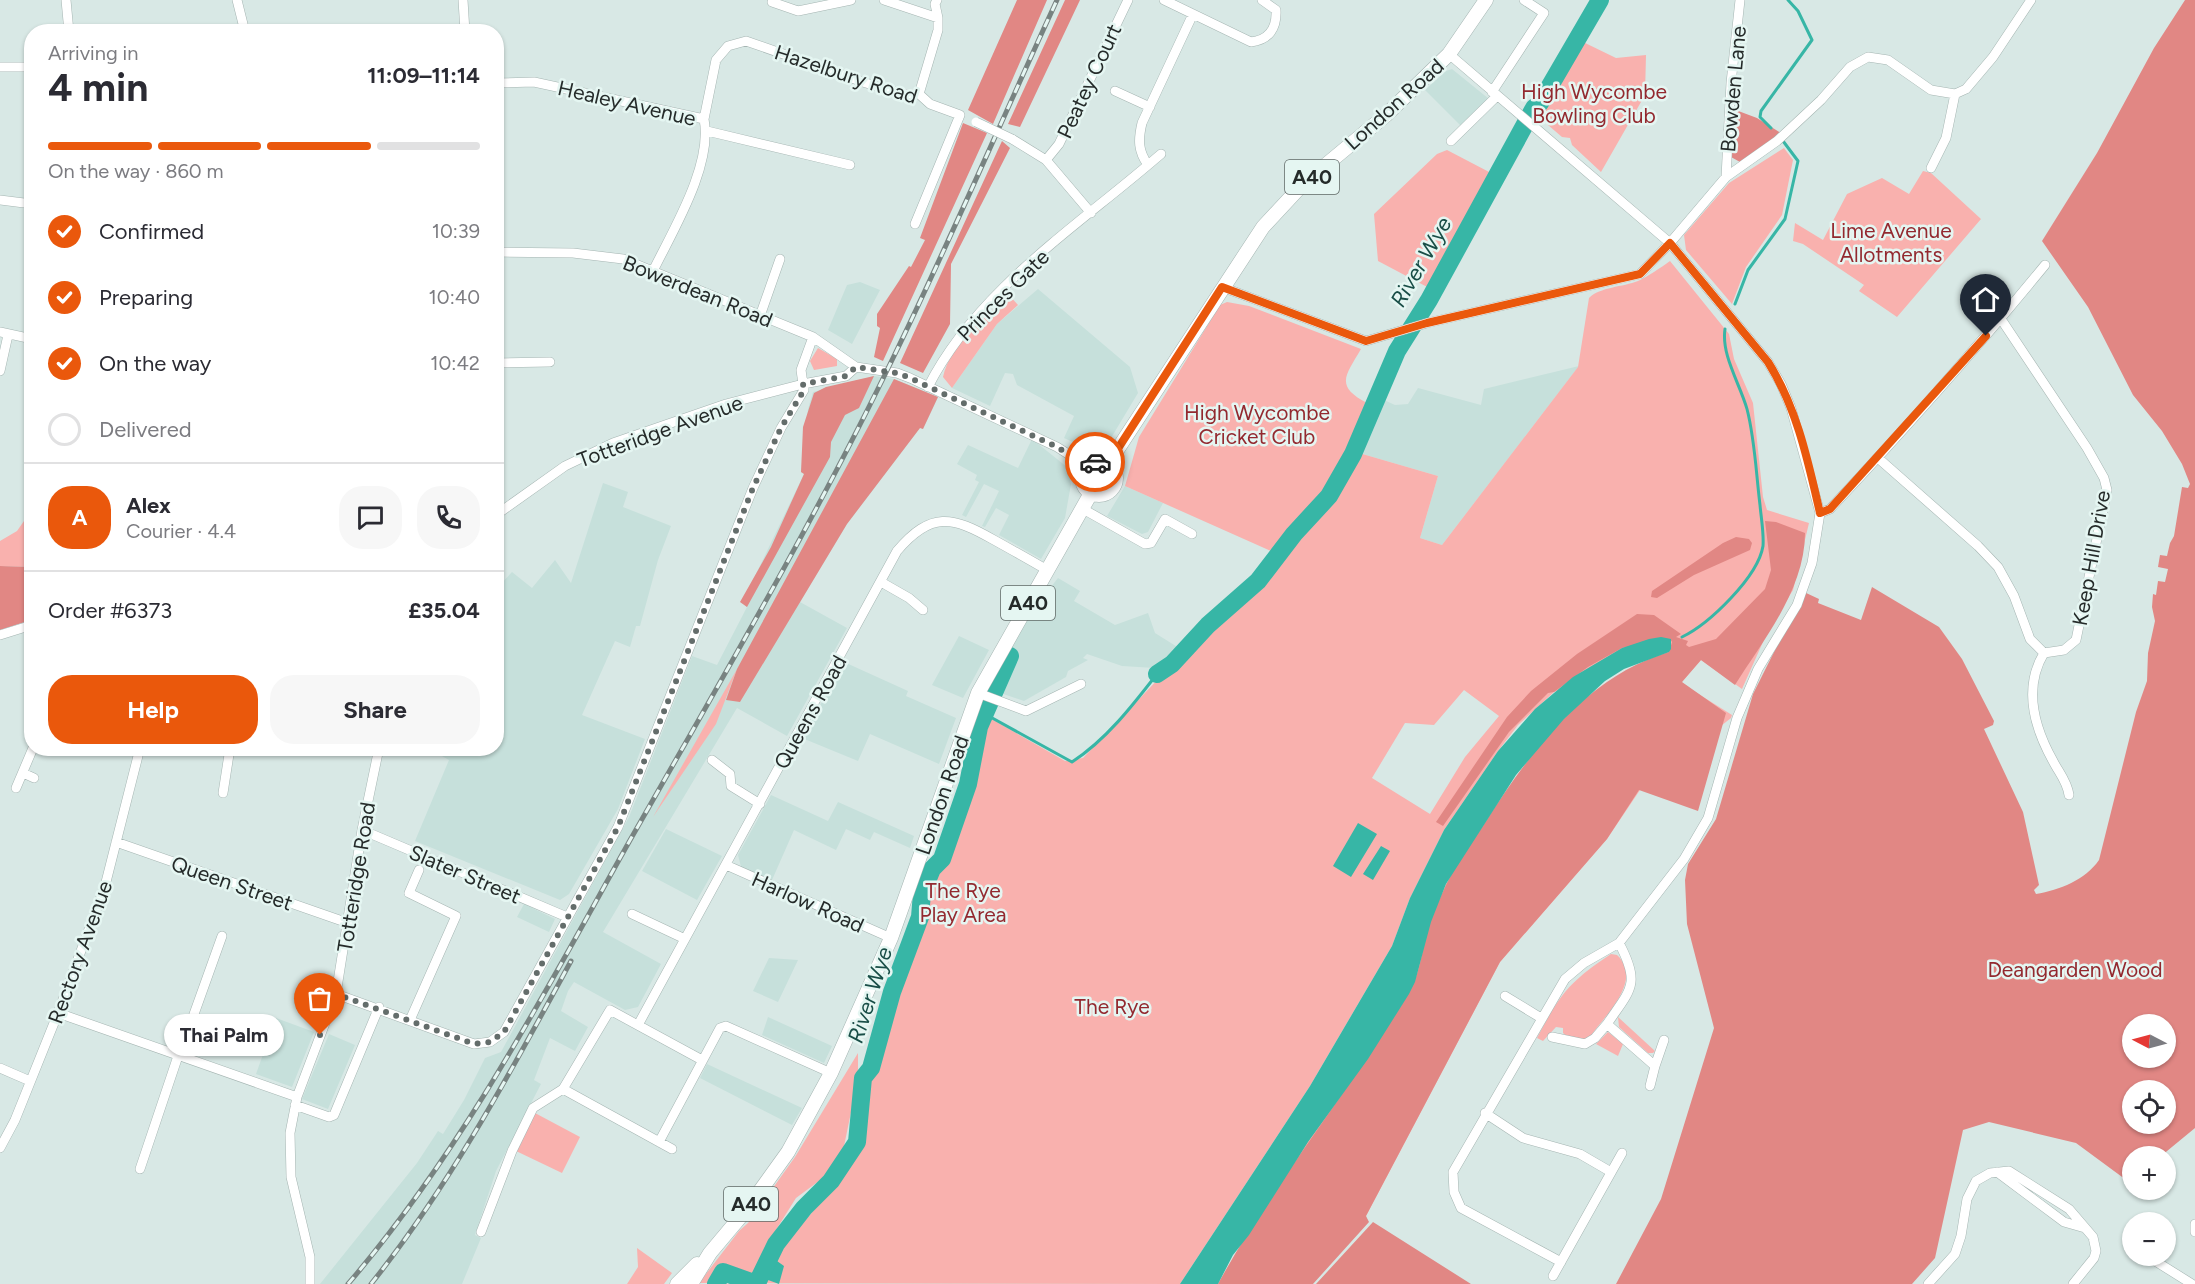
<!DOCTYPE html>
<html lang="en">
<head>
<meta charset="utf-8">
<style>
	body { margin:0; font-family:Figtree,sans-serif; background:#f7f7f7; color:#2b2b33; height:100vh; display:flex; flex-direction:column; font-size:22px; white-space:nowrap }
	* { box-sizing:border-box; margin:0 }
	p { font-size:20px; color:#7c7c81 }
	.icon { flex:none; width:33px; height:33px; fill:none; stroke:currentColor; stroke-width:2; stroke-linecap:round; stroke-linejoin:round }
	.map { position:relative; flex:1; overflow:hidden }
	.sheet { position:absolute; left:24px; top:24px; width:480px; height:732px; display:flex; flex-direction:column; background:#fff; border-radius:24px; box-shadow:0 2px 4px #0004 }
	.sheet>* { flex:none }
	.needle { width:39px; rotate:276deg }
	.controls { position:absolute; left:2122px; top:1014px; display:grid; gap:12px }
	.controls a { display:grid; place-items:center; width:54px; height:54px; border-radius:50%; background:#fff; box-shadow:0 2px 4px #0004; font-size:30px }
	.pin { position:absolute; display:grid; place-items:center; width:51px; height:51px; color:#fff; margin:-62px -26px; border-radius:50% 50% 50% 0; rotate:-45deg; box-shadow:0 0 6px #0007 }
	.pin .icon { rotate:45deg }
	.courier { position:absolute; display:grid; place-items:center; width:60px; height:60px; margin:-30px; border:4px solid #ea580c; border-radius:50%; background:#fff; color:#222; box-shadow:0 2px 8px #0007 }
	.bubble { position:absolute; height:42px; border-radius:21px; background:#fff; box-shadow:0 2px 4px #0004; font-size:20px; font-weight:700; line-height:42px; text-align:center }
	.overview em { font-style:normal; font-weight:700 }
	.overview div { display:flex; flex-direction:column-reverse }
	.overview { display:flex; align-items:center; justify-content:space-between; height:102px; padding:0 24px }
	h1 { font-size:39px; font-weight:700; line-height:45px }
	.bar { display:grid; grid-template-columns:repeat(4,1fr); gap:9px 6px; align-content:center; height:72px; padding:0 24px }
	.bar i { height:8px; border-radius:4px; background:#e1e1e2 }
	.bar .current { background:#ea580c }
	.bar p { grid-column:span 4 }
	.line { display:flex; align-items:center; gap:15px; padding:0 24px; border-top:2px solid #e1e1e2 }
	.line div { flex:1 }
	.round { display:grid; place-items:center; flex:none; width:63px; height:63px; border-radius:24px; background:#f7f7f7 }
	ol { padding:0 24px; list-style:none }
	li { display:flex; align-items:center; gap:18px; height:66px }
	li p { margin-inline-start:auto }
	li .icon { padding:6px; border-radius:50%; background:#ea580c; color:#fff; stroke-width:4 }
	li:last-child { color:#7c7c81 }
	li i { width:33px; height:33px; border:3px solid #e1e1e2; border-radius:50% }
	.action { display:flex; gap:12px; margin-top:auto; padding:12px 24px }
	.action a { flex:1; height:69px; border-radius:24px; background:#ea580c; color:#fff; font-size:24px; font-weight:700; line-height:69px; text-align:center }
	.action a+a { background:#f7f7f7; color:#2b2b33 }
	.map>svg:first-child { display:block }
	.built { fill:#c6e0db }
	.green { fill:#f9b1ae; fill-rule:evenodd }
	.forest { fill:#e18784; fill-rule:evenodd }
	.water { fill:#37b6a6 }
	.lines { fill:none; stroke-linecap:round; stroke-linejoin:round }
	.stream { stroke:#37b6a6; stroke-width:3 }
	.river { stroke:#37b6a6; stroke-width:18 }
	.street-casing { stroke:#a5b5b2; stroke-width:10 }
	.primary-casing { stroke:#a5b5b2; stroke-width:15 }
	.street { stroke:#fff; stroke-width:9 }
	.primary { stroke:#fff; stroke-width:14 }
	.rail-casing { stroke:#788381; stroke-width:5 }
	.rail { stroke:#e5f6f2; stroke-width:3; stroke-dasharray:9; stroke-linecap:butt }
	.street-bridge-casing { stroke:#a5b5b2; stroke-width:10; stroke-linecap:butt }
	.street-bridge { stroke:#fff; stroke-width:9 }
	.done { stroke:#646d6b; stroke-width:6; stroke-dasharray:0 10.8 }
	.route { stroke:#ea580c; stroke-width:8 }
	.labels { text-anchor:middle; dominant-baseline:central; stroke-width:5; stroke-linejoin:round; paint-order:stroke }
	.shield { fill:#e5f6f2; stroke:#5f6866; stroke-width:1.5 }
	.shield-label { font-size:20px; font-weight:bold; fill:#252b2a }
	.street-label { font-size:21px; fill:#252b2a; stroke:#e5f6f2 }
	.park-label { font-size:21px; fill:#93292f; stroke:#e5f6f2 }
	.water-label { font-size:22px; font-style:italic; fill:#194e47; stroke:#e5f6f2 }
</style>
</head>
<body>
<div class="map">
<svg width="2195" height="1284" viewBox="0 0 2195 1284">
	<rect width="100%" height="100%" fill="#d8e8e5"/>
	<path class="built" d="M1452,69L1489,99L1462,127L1425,90L1446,71Z
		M860,282L880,290L852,344L828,330L847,285Z
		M1038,289L1130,367L1138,393L1108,443L1090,450L1064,438L1074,416L1017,385L1013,374L1005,373L990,406L952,388L997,324Z
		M1579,366L1442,545L1420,538L1438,476L1359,453L1376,410L1384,400L1395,405L1408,404L1418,388L1481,405L1484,389Z
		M874,376L894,379L938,397L923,429L920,428L847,524L800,602L847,628L787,736L737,708L603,932L661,964L638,1007L625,1010L574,982L568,991L561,1011L588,1027L575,1051L550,1038L534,1080L541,1084L496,1171L475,1235L481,1238L462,1284H320L417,1163L438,1131L443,1134L464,1100L485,1058L501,1052L629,817L692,656L717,665L747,607L742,603L804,474L801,472L808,409L813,392Z
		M1032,439L1067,467L1071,484L1065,518L1041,559L999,535L1009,515L996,508L985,527L982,526L999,491L984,484L966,517L962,515L979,482L975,480L977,475L957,464L968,445L1018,468Z
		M603,483L628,492L623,507L671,526L658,560L640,626H636L630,647L615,641L582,715L645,739L618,809L569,894L560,900L415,841L449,760L440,755L442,749L496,748L497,588L512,572L532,588L555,560L571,583Z
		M1125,486L1163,503L1148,532L1142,534L1107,516Z
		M1058,578L1080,591L1074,601L1115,625L1148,613L1155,633L1179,648L1167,662L1154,668L1122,666L1087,654L1083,658L1088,660L1068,671L1066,677L1024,701L989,689L1025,620Z
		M959,636L989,650L963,698L932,685Z
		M844,662L908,691L906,696L956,718L939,764L870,734L858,761L802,738Z
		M771,795L828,821L838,802L914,836L910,848L874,832L870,840L846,829L836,850L794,830L772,880L741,867L738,855Z
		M666,829L722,856L697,900L642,871Z
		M524,904L555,919L549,932L517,917Z
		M769,958L798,960L778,1002L753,991Z
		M768,1017L832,1046L824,1063L762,1035Z
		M276,1018L314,1032L292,1087L256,1074Z
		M329,1034L355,1045L328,1109L302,1099Z
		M707,1064L802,1108L792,1125L700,1078Z"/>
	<path class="green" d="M1581,41L1616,58L1646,55L1645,95L1601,172L1572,145L1570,138L1562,137L1541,119Z
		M1784,148L1793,160L1782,215L1746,267L1732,304L1686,250L1684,235L1729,183Z
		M1447,150L1491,173L1431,289L1378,261L1374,214L1437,154Z
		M1923,171L1931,173L1981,219L1897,317L1859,291L1864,285L1803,244L1793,241L1795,223L1823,240L1847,194L1882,178L1909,194Z
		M1670,261L1729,334L1734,359L1753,403L1763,497L1767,510L1809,523L1793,590L1767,633L1742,689L1701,660L1681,683L1732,715L1731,718L1640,790L1607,839L1500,962L1366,1216L1218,1284L1431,922L1446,884L1649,658L1671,649L1554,692L1518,725L1498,751L1444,830L1410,898L1392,946L1310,1086L1180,1284L699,1283L739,1231L748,1223L795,1157L858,1053V1078L842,1156L831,1172L796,1198L769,1241L783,1246L840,1180L857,1147L864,1099L891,1002L923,902L958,821L974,757L990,718L1065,761L1083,758L1162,675L1165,676L1185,658L1189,650L1268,576L1292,543L1342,487L1359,453L1438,476L1420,538L1442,545L1578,367L1589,298C1600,287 1623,287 1638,281C1649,276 1660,268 1670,261ZM1464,690L1499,716L1465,757L1430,814L1372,778L1405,723L1434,725Z
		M1009,295L1018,305L997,324L952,388L943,377C950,344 986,317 1009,295Z
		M1227,302L1249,306L1361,349C1346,375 1334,386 1367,403L1338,473L1326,491L1302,514L1273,552L1125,486L1139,437L1220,305Z
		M818,348L837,359V366L814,370L810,361Z
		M31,511V567L0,566V541L17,531Z
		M737,669L716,724L653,817Z
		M1611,954L1617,955C1644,980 1605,1015 1590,1037C1582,1041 1570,1040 1563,1033V1028L1556,1027L1543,1041L1537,1038C1560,994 1569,982 1611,954Z
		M1618,1017L1655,1051L1653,1053H1648L1619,1027Z
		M1608,1032L1623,1044L1618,1056L1596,1044Z
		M535,1113L580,1137L562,1173L516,1151Z
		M637,1248L672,1273L664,1284H627L638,1267Z"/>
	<path class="forest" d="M1017,0H1047L993,124L968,110Z
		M1065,0H1080L1020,127L1008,124Z
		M2185,0H2195V1128L2161,1156H2133V1185L2076,1143L1989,1122L1963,1130L1935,1258L1912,1284H1616L1661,1199L1714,1028L1687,924L1685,880L1688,864L1716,819L1753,694L1804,592L1819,599L1818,603L1861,620L1872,587L1939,627L1962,659L1994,721L1993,725L1984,729L2023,812L2039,885L2034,890L2036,894C2060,890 2085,880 2099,860L2136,712L2147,681L2148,653L2155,621L2152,607L2153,594L2156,595L2158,581L2165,582L2168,569L2158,567L2160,555L2167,556L2170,543L2174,536L2182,487L2188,488L2190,484L2182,464L2162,431L2133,395L2088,307L2042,241L2097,153L2154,48ZM2133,1024H2166V1058H2133ZM2133,1090H2166V1124H2133Z
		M1733,109L1757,118L1781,133L1740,162L1731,157Z
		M963,123L987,133L883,361L874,357L880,328L877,326V314L909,266L911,267L925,240L920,238Z
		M1002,141L1010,148L951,264L950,324L923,373L900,363Z
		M874,376L859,408L845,415L831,442L830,457L747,607L740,602L771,547L804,474L801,472L803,427L814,393L826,387Z
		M894,379L938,397L923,429L920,428L847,524L740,702L726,700L737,669Z
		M1765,521L1776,522L1805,533C1805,589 1764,639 1735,685L1701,660L1682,682L1726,713L1698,811L1639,790L1607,839L1500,962L1366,1216L1369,1222L1313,1284H1218C1273,1184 1347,1094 1407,996C1419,977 1421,957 1426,936C1430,919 1438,902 1446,885C1456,863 1471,844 1484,824C1530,753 1584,677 1669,652L1672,642L1670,639L1622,648L1588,667L1554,692L1548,693L1509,732L1443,826L1436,822L1507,717L1531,691L1577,654L1637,614L1654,615L1681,634L1676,637L1688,641L1686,645L1689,647L1716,639L1765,589L1771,570Z
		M1736,537L1749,539L1752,543L1750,550L1694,575L1657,598L1651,597L1652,591L1723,543Z
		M0,566L32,567L31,620L0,630Z
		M1373,1222L1471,1284H1316Z"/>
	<path class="water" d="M1661,637L1671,639V649L1669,652L1624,669L1605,681L1564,719L1516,775L1446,884L1431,922L1415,982L1409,994L1368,1059L1308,1142L1249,1235L1233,1255L1218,1284H1180L1310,1086L1392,946L1410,898L1444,830L1498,751L1535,709L1573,677L1622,648L1649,639Z
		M1358,823L1377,834L1351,877L1333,866Z
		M1381,846L1390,851L1373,880L1363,874Z
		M770,1256L784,1266L779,1284L757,1276L758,1268Z"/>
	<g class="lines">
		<path class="stream" d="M1771,128L1760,117L1761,111L1812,40L1798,11L1788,0
			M1735,304L1748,270L1785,219L1798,161L1783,141
			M1682,637C1709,624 1758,577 1763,546C1764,533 1761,517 1760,505C1756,473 1755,440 1747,409C1740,384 1721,355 1725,329
			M985,714L1072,762C1106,740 1133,705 1157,674"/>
		<path class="river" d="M1157,674L1172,664L1208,625L1258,581L1294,534L1329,496L1353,454L1397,351L1429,300L1534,108L1540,103L1600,0
			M716,1284L723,1272L751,1282L758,1281L776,1244L804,1208L831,1181L857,1142L863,1078L871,1068L892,992L920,917L922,893L932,869L942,859L968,784L979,727L1010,656"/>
		<defs>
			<path id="street" d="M66,0L69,32
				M237,0L245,32
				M463,0L465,32
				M884,0L938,18L935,4L937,0
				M1164,0L1251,42C1269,40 1277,28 1276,10L1262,0
				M772,2L798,11L851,0
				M1449,54L1670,243L1768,362L1781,384L1791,408L1820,513L1812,563L1797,605L1758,669L1737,718L1708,818L1684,859L1619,943L1584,963L1565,979L1453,1172L1454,1192L1461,1208L1561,1262
				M0,67H32
				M496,83L534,82L704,119C713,165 673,230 653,271
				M1115,91L1150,107
				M1492,92L1544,13L1524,0
				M919,94L938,30V18
				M704,119L716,60L728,46L746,41L866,83L903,94H919L930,104L960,115L915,224
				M707,131L850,165
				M1012,139L1046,160L1091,213
				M1451,141L1497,96
				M1046,160L1059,144L1128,0
				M1148,165L1161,154
				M1931,168L1946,138L1955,94
				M1726,177L1731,83L1740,0
				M0,200L32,204
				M496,252L573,253L623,259L813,337L856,367L897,373L910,378L1057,447L1087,466
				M1222,287L1366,341L1427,323L1640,274L1670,243L1726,177L1777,141L1821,100L1850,67L1868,57L1888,60L1931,90L1955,94L1966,89L1993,57L2031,0
				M760,316L780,259
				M0,332L32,339
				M496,363L550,362
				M0,371L8,335
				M928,387C975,294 1070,231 1148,165C1138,151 1138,140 1142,123L1193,14
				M1878,458L1978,546L1998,567L2014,596L2030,639L2044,653L2064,650L2076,640L2107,490L2104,478L2087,448L2001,319
				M1083,509L1145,544L1151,543L1165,519L1192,534
				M1820,513L1830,509C1904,430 1976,349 2045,265
				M496,515L565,466L613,443L726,404L803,384L801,370L813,337
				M881,582L909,598L923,610
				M0,635L32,625
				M2044,653C2023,688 2034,727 2053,761C2059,773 2067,781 2069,795
				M978,693L1026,711L1081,684
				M712,760L730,774L731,786L760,804
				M23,773L34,778
				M16,788L33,748
				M223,793L230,748
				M362,830L567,917
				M116,842L348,923
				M726,865L891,938
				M632,914L685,939
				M1619,943C1641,984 1631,989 1607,1024L1655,1066L1664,1040
				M336,994L474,1044L490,1042L504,1032L618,827L753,488L781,428L804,390L803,384L846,376L856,367
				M1505,996L1541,1018
				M58,1013L297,1097
				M410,1020L456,916L409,893L419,870
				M638,1025L897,551C931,511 952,516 994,540C1012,550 1030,560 1047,570
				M1552,1037L1585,1044L1595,1038L1607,1024
				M179,1056L222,936
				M0,1068L30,1081
				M1650,1086L1655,1066
				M563,1089L610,1010L702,1060
				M563,1089L672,1149
				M295,1105L329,1117L334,1115L379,1007
				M1485,1113L1523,1138L1580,1154L1611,1172
				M659,1142L720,1028L726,1026L831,1073
				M0,1148L15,1120L58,1013L105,886L140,748
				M140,1169L178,1056
				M1997,1172L2064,1222L2085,1228
				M2195,1224V1232
				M481,1232L512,1151L533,1108L563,1089
				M2152,1259L2192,1284
				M1553,1276L1622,1153
				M310,1284V1257L291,1177L290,1133L297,1097L336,994L362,830L379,748
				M1928,1284L1955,1254L1961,1236L1967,1199L1976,1181L1990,1173L2009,1171L2069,1209L2093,1237L2096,1251L2094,1258L2073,1284"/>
			<path id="primary" d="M1082 478a17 17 0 1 1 34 0a17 17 0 1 1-34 0Z
				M1108,464L1263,227L1303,184L1386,115L1449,54L1486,0
				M677,1284L697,1264
				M691,1284L710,1253L747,1209L788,1152L831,1073L891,938L978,693L1091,493"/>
		</defs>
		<use href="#street" class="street-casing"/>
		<use href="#primary" class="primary-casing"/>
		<use href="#street" class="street"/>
		<use href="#primary" class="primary"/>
		<defs>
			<path id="rail" d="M348,1284C462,1151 544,994 629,842C720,682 814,522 894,356C951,239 1002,119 1057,0
				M371,1284C451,1184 510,1073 571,961"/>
		</defs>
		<use href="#rail" class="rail-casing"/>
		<use href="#rail" class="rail"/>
		<defs>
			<path id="street-bridge" d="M976,122L1012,139"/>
		</defs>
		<use href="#street-bridge" class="street-bridge-casing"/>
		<use href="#street-bridge" class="street-bridge"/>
	</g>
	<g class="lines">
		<path class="done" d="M320,1035L336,994L474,1044L490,1042L504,1032L618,827L753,488L781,428L804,390L803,384L846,376L856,367L897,373L910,378L1057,447L1087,466L1095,462"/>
		<path class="route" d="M1095,462L1108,464L1222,287L1366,341L1427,323L1640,274L1670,243L1768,362C1797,408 1808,461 1820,513L1830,509L1986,336"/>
	</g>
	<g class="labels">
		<g class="shield">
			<rect x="1285" y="160" width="54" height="34" rx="4.5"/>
			<rect x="1001" y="586" width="54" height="34" rx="4.5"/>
			<rect x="724" y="1187" width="54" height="34" rx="4.5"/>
		</g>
		<g class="shield-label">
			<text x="1312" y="177">A40</text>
			<text x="1028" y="603">A40</text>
			<text x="751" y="1204">A40</text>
		</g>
		<g class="street-label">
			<text transform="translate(846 74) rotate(18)">Hazelbury Road</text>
			<text transform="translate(1089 81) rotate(-65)">Peatey Court</text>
			<text transform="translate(1733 89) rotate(-85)">Bowden Lane</text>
			<text transform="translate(627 103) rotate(13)">Healey Avenue</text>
			<text transform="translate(1394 104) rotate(-42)">London Road</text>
			<text transform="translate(698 291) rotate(22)">Bowerdean Road</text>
			<text transform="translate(1003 295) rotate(-45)">Princes Gate</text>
			<text transform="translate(660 431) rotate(-20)">Totteridge Avenue</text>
			<text transform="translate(2091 558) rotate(-80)">Keep Hill Drive</text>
			<text transform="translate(810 712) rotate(-61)">Queens Road</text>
			<text transform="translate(942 795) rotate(-71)">London Road</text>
			<text transform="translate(465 874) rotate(23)">Slater Street</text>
			<text transform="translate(356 877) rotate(-81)">Totteridge Road</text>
			<text transform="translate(232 883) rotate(19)">Queen Street</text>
			<text transform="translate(808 902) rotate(24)">Harlow Road</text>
			<text transform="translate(80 952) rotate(-70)">Rectory Avenue</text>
		</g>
		<g class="park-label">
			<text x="1594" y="91">High Wycombe<tspan x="1594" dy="24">Bowling Club</tspan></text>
			<text x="1891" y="230">Lime Avenue<tspan x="1891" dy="24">Allotments</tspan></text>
			<text x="1257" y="412">High Wycombe<tspan x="1257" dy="24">Cricket Club</tspan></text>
			<text x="963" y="890">The Rye<tspan x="963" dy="24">Play Area</tspan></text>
			<text x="2075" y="969">Deangarden Wood</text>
			<text x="1112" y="1006">The Rye</text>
		</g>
		<g class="water-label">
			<text transform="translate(1421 262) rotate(-60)">River Wye</text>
			<text transform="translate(870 995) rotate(-72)">River Wye</text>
		</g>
	</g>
</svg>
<div class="controls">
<a><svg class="needle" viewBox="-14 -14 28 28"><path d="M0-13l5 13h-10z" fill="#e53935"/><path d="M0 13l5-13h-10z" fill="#7c7c81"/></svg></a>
<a><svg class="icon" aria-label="locate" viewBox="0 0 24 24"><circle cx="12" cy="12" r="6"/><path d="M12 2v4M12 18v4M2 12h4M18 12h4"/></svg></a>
<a>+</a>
<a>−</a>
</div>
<div class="pin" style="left:320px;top:1035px;background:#ea580c"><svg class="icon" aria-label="bag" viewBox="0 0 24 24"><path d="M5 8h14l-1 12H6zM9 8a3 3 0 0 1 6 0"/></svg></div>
<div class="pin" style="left:1986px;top:336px;background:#1f2937"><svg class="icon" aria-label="home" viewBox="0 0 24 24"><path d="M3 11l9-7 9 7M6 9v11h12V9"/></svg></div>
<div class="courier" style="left:1095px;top:462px"><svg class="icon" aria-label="car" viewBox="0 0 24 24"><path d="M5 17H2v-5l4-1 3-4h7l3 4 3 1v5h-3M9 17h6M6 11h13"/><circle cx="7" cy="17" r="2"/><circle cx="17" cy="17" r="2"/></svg></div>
<div class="bubble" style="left:164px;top:1014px;width:120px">Thai Palm</div>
<section class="sheet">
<div class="overview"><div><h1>4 min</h1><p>Arriving in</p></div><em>11:09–11:14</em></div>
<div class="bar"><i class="current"></i><i class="current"></i><i class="current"></i><i></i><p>On the way · 860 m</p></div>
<ol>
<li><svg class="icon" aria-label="check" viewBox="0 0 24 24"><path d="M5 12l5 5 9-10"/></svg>Confirmed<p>10:39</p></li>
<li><svg class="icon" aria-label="check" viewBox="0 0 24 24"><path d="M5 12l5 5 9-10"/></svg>Preparing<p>10:40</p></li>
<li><svg class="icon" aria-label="check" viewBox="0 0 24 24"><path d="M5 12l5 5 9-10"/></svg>On the way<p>10:42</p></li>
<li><i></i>Delivered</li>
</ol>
<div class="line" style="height:108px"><b class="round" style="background:#ea580c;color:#fff">A</b><div><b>Alex</b><p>Courier · 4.4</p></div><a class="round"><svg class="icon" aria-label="chat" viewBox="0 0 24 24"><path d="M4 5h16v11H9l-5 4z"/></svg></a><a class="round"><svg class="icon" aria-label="phone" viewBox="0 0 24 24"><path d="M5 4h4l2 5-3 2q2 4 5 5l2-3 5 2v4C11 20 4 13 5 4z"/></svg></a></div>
<div class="line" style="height:78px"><div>Order #6373</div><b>£35.04</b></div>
<div class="action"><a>Help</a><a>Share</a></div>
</section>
</div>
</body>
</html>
